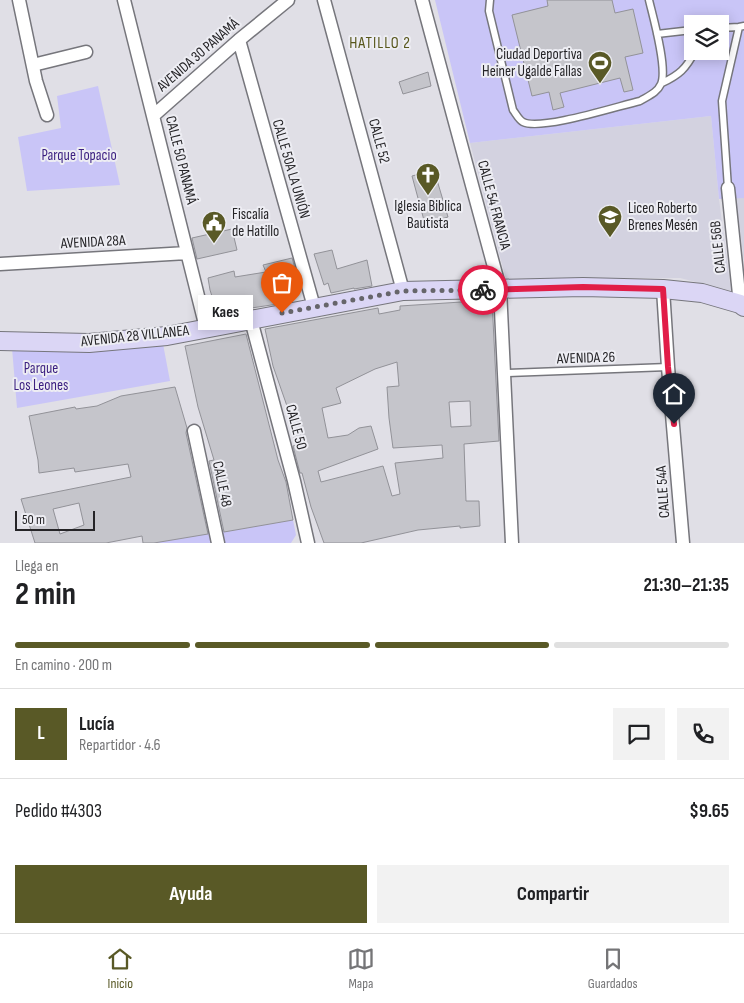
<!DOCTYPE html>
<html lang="es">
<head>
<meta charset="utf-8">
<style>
	body { margin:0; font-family:"Sofia Sans Condensed",sans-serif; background:#f2f2f2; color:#202124; height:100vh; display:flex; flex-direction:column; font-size:19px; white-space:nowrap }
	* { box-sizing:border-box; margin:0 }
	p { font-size:16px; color:#757577 }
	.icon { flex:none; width:28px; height:28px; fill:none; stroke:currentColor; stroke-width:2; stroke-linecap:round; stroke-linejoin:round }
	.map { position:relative; height:543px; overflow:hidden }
	.panel { display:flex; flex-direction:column; background:#fff; flex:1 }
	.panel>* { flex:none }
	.buttons { position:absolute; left:684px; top:15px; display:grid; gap:10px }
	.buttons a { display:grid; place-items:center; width:45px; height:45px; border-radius:0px; background:#fff; box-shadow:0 2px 12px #0003; font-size:25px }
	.scale { position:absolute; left:15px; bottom:12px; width:80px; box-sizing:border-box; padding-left:5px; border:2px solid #252427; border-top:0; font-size:14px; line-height:18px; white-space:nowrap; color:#252427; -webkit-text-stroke:4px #ededf3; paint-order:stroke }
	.pin { position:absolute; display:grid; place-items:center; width:42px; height:42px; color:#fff; margin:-51px -21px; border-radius:50% 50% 50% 0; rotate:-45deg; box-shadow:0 0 5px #0007 }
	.pin .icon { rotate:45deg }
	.courier { position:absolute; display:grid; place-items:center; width:50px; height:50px; margin:-25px; border:4px solid #e11d48; border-radius:50%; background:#fff; color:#222; box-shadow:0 1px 6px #0007 }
	.bubble { position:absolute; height:35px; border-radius:0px; background:#fff; box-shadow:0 2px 12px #0003; font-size:16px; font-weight:700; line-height:35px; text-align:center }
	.overview em { font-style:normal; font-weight:700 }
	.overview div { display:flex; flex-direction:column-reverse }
	.overview { display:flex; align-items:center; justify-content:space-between; height:85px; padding:0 15px }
	h1 { font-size:32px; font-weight:700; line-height:38px }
	.bar { display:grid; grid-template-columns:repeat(4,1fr); gap:8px 5px; align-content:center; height:60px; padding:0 15px }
	.bar i { height:6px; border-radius:4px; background:#e0e0e0 }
	.bar .active { background:#595926 }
	.bar p { grid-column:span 4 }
	.line { display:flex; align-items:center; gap:12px; padding:0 15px; border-top:1px solid #e0e0e0 }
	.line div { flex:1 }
	.round { display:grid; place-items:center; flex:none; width:52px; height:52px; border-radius:0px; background:#f2f2f2 }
	.action { display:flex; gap:10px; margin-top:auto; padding:10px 15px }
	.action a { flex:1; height:58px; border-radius:0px; background:#595926; color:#fff; font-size:20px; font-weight:700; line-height:58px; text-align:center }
	.action a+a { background:#f2f2f2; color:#202124 }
	.tab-bar { display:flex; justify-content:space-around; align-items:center; height:70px; border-top:1px solid #e0e0e0; background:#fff; font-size:14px; color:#757577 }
	.tab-bar a { display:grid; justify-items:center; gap:2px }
	.tab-bar .active { color:#595926 }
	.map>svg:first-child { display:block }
	.built { fill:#d3d2e0 }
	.green { fill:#c9c5f7; fill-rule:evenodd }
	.building { fill:#c5c5cb; stroke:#929298; fill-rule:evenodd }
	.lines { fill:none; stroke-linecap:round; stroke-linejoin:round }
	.lane-casing { stroke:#76767c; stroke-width:9 }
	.street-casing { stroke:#76767c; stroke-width:15 }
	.secondary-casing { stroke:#76767c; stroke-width:20 }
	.lane { stroke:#fff; stroke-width:6 }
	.street { stroke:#fff; stroke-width:12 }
	.secondary { stroke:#dbd6f5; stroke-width:18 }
	.done { stroke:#66656a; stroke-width:5; stroke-dasharray:0 9 }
	.route { stroke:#e11d48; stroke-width:6 }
	.labels { text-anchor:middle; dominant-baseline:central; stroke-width:4; stroke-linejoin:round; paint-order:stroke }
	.poi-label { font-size:15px; fill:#252427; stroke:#ededf3; text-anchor:start }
	.street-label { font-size:15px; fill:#252427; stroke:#ededf3 }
	.park-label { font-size:15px; fill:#3b1f80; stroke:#ededf3 }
	.neighbourhood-label { font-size:16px; letter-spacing:1px; fill:#58571c; stroke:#ededf3 }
</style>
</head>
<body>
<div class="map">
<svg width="744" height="543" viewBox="0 0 744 543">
	<rect width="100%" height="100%" fill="#e0dfe6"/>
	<path class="built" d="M711,116L719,199L731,291L680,278H619L507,283L470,143Z
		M736,198H744V262Z"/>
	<path class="green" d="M435,0H744V198L719,199L711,116L470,143ZM692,24H720V51H692Z
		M98,86L120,185L27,191L18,137L61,128L57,96Z
		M163,344L170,381L17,408L12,348L85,352Z
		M293,520L296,535L291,543H145Z"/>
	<path class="building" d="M547,0H612L615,13L633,9L643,53L625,57L633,90L624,92L620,78L560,93L564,107L553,110L549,92L532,96L512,15L548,6Z
		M428,72L431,86L403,94L399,82Z
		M434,170L448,217L425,224L412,176Z
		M232,229L237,250L197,259L192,238Z
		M332,250L337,269L367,260L372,286L354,289V288L331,293L328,283L324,285L314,254Z
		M292,258L299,282L288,284L291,302L225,312L220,313L216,309L210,290L208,278L234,271L235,277L266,272L263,265Z
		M492,300L499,441L464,444L466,501H479L480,526L460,528V526L418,530L361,543H324L311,507L302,473H300L293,446L296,445L287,406L273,366L265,329L378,308L379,314L400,310V306ZM397,362L399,386L387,387L389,418L393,448L442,445L443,458L395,463L400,494L392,496L383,466L321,482L318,471L378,449L371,426L359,428L348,435L328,438L322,408L341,403L336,388L375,369ZM470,401L471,426L451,427L449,402Z
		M246,334L278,460L286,482L293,520L224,532L209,461L214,460L198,407L185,346Z
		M175,387L187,428L186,433L208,534L154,543H143L142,536L106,543H35L21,499L131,477L128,464L75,472L74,468L39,473L38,460L29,416L75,407L76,409L97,406L121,396ZM79,503L84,525L60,534L53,509Z"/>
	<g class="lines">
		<defs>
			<path id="lane" d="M490,0L489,11L513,110C516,114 519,120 523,122C541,131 618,106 640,101C648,96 657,93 661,84C668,69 653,17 649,0
				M720,28L739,27
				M657,34L692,30
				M662,83C679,75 686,69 695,51
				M728,188L722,101L739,27L744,26
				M505,373L668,367"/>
			<path id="street" d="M19,0L36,81L47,115
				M124,0L206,328
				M324,0L403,291
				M422,0L500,289L512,543
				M239,40L314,307
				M33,65L86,52
				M153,116L239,40L288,0
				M728,188L740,304
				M0,264L187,253
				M663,289L668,367L683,543
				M251,320L294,481L308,543
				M194,431L218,543"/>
			<path id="secondary" d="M0,341L89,343L167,336L403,291L583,287L663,289L702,293L740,304L744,307"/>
		</defs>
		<use href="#lane" class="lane-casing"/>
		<use href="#street" class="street-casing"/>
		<use href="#secondary" class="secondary-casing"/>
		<use href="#lane" class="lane"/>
		<use href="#street" class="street"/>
		<use href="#secondary" class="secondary"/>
	</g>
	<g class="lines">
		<path class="done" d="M282,313L403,291L483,290"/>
		<path class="route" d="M483,290L583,287L663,289L668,367L674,424"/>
	</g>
	<defs>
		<symbol id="stadium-pin" viewBox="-11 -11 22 30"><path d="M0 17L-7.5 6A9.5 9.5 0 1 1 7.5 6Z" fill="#595926" stroke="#ededf3"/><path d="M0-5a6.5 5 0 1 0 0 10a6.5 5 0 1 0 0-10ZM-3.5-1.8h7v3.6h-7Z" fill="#fff"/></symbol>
		<symbol id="church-pin" viewBox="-11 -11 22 30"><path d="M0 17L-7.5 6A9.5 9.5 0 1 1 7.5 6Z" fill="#595926" stroke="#ededf3"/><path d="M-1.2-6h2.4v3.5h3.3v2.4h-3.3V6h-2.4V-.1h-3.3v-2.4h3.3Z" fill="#fff"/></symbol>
		<symbol id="school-pin" viewBox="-11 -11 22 30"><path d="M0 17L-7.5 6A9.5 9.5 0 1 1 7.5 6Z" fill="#595926" stroke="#ededf3"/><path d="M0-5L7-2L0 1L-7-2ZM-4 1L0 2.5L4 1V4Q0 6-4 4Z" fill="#fff"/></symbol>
		<symbol id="civic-pin" viewBox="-11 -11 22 30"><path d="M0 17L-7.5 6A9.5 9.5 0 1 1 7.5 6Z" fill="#595926" stroke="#ededf3"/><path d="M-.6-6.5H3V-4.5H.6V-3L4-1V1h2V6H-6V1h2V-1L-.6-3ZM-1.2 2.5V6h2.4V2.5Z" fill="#fff"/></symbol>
	</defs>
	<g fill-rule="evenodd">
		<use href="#stadium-pin" x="586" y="49" width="28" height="38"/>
		<use href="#church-pin" x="414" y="161" width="28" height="38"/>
		<use href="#school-pin" x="596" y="203" width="28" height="38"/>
		<use href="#civic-pin" x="200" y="209" width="28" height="38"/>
	</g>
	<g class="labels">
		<g class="poi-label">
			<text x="582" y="54" text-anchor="end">Ciudad Deportiva<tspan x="582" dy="17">Heiner Ugalde Fallas</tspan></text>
			<text x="428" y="206" text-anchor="middle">Iglesia Biblica<tspan x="428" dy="17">Bautista</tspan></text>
			<text x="628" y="208">Liceo Roberto<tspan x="628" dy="17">Brenes Mesén</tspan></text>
			<text x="232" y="214">Fiscalía<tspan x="232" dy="17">de Hatillo</tspan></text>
		</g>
		<g class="street-label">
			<text transform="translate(198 55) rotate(-41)">AVENIDA 30 PANAMÁ</text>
			<text transform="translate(379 141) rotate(75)">CALLE 52</text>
			<text transform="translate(181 160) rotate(76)">CALLE 50 PANAMÁ</text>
			<text transform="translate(291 169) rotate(74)">CALLE 50A LA UNIÓN</text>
			<text transform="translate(494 205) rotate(75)">CALLE 54 FRANCIA</text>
			<text transform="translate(93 242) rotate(-3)">AVENIDA 28A</text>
			<text transform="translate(718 247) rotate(-96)">CALLE 56B</text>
			<text transform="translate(135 336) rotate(-6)">AVENIDA 28 VILLANEA</text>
			<text transform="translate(586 358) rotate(-2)">AVENIDA 26</text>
			<text transform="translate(296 427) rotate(75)">CALLE 50</text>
			<text transform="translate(222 484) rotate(78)">CALLE 48</text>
			<text transform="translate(663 492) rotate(-94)">CALLE 54A</text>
		</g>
		<g class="park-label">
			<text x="79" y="155">Parque Topacio</text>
			<text x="41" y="368">Parque<tspan x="41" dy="17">Los Leones</tspan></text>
		</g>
		<g class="neighbourhood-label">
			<text x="380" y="43">HATILLO 2</text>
		</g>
	</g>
</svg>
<div class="buttons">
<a><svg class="icon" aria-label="layers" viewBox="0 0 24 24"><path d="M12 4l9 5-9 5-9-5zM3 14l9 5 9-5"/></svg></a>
</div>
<div class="scale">50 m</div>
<div class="pin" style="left:282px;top:313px;background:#ea580c"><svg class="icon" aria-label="bag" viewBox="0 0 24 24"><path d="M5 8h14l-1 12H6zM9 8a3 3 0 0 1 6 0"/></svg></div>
<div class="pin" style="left:674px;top:424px;background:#1f2937"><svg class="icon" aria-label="home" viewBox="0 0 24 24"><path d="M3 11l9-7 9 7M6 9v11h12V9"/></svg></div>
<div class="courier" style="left:483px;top:290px"><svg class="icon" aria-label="bike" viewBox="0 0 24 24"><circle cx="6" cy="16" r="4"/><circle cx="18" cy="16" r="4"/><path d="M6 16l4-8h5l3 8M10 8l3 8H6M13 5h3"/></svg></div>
<div class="bubble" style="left:198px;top:295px;width:55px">Kaes</div>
</div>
<section class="panel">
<div class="overview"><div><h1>2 min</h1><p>Llega en</p></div><em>21:30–21:35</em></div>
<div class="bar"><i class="active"></i><i class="active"></i><i class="active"></i><i></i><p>En camino · 200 m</p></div>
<div class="line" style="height:90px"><b class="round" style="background:#595926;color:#fff">L</b><div><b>Lucía</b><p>Repartidor · 4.6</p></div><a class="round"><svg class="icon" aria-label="chat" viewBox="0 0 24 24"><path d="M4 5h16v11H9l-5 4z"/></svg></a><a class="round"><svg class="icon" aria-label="phone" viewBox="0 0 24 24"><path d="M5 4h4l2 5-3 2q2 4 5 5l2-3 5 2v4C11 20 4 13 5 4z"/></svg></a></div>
<div class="line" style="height:65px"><div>Pedido #4303</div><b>$9.65</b></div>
<div class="action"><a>Ayuda</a><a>Compartir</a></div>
</section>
<nav class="tab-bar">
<a class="active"><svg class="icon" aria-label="home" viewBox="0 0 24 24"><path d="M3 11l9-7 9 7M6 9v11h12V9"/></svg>Inicio</a>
<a><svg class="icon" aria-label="map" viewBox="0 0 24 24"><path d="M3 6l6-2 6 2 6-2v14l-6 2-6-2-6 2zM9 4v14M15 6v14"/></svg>Mapa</a>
<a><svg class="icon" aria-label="saved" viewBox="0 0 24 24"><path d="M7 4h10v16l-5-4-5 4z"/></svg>Guardados</a>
</nav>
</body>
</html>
